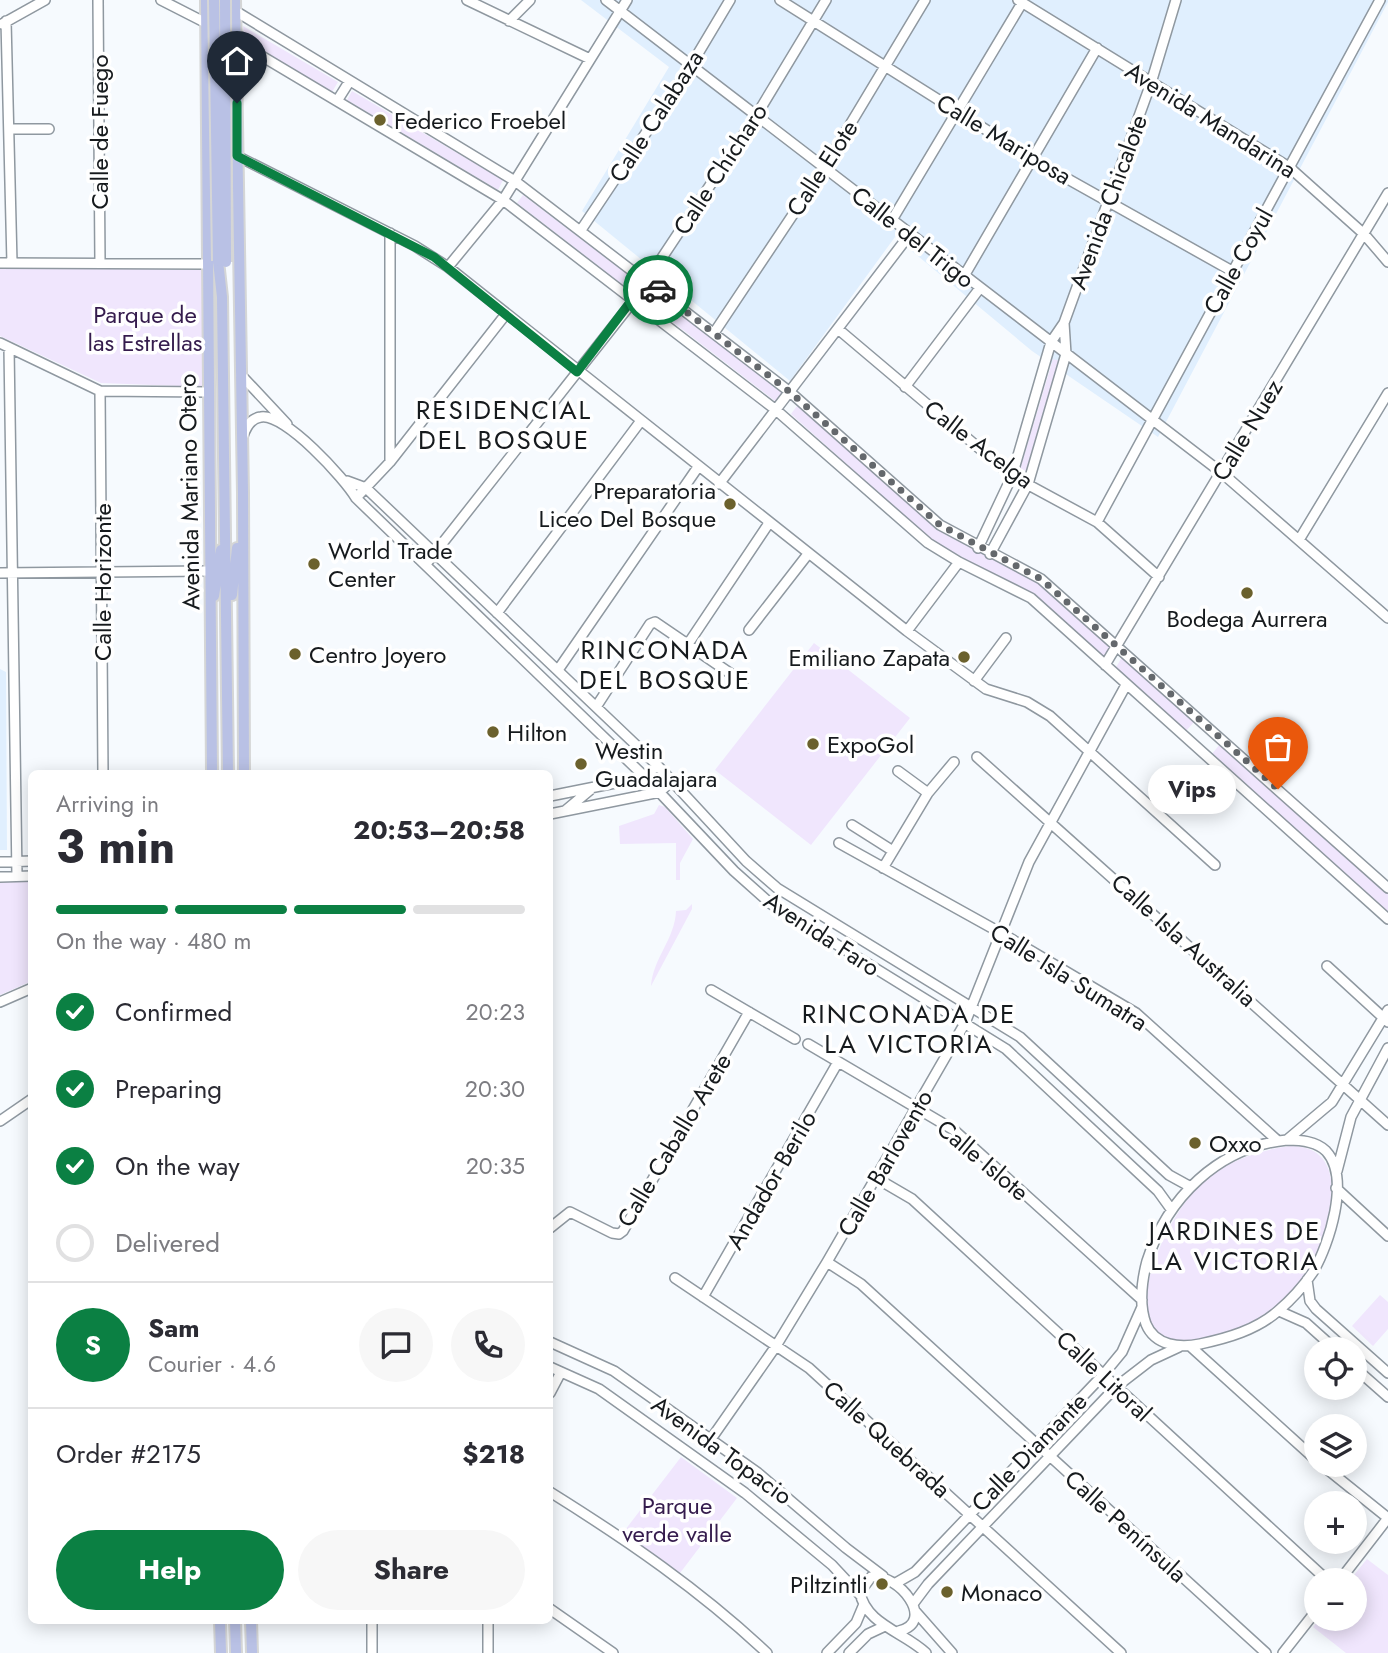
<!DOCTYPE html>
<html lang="en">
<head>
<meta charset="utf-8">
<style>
	body { margin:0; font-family:Jost,sans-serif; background:#f7f7f7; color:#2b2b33; height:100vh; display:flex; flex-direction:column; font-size:26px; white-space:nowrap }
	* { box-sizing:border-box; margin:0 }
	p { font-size:23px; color:#7c7c81 }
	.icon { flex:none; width:38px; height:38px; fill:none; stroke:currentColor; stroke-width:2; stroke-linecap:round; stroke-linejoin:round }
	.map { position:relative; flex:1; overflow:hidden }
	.details { position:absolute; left:28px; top:770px; width:525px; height:854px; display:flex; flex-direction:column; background:#fff; border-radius:10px; box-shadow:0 4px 18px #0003 }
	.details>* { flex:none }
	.tools { position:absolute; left:1304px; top:1337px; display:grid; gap:14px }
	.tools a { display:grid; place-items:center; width:63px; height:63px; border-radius:50%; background:#fff; box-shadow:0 4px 18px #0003; font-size:35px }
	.pin { position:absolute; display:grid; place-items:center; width:60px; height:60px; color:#fff; margin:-72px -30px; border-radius:50% 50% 50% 0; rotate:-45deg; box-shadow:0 0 7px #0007 }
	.pin .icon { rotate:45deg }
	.courier { position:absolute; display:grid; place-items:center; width:70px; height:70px; margin:-35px; border:5px solid #0b8043; border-radius:50%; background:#fff; color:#222; box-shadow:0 2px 9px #0007 }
	.bubble { position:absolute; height:49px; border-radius:24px; background:#fff; box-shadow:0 4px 18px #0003; font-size:23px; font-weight:700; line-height:49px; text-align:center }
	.headline em { font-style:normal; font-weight:700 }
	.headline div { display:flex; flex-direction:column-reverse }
	.headline { display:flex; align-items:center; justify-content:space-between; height:119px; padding:0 28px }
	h1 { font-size:46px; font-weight:700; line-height:52px }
	.bar { display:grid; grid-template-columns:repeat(4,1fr); gap:10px 7px; align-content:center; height:84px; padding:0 28px }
	.bar i { height:9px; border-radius:5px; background:#e1e1e2 }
	.bar .selected { background:#0b8043 }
	.bar p { grid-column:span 4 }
	.line { display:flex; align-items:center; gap:18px; padding:0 28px; border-top:2px solid #e1e1e2 }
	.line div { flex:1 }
	.round { display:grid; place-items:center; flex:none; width:74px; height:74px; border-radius:37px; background:#f7f7f7 }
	ol { padding:0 28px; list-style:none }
	li { display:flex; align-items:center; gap:21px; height:77px }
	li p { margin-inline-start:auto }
	li .icon { padding:7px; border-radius:50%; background:#0b8043; color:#fff; stroke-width:4 }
	li:last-child { color:#7c7c81 }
	li i { width:38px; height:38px; border:4px solid #e1e1e2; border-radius:50% }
	.cta { display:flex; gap:14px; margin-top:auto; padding:14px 28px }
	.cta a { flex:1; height:80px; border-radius:42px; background:#0b8043; color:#fff; font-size:28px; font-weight:700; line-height:80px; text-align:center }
	.cta a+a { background:#f7f7f7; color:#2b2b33 }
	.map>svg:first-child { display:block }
	.built { fill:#e0effe }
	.green { fill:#f0e6fd }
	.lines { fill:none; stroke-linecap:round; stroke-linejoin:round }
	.minor-casing { stroke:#8f98a0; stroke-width:12 }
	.major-casing { stroke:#d5d6d6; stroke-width:14 }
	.minor { stroke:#fff; stroke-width:9 }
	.major { stroke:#b9c1e5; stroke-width:10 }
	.major-bridge-casing { stroke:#d5d6d6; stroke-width:14; stroke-linecap:butt }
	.major-bridge { stroke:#b9c1e5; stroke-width:10 }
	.done { stroke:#64686c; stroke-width:7; stroke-dasharray:0 12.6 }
	.route { stroke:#0b8043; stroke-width:9 }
	.poi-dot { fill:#6b612d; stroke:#fff; stroke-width:2.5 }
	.labels { text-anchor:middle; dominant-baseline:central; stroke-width:7; stroke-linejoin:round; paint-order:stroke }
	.street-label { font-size:24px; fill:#161a1d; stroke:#fff }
	.poi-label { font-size:24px; fill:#161a1d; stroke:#fff; text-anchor:start }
	.park-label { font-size:24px; fill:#351c4d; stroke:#fff }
	.neighbourhood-label { font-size:26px; letter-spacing:2px; fill:#161a1d; stroke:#fff }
</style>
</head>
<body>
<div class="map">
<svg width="1388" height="1653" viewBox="0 0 1388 1653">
	<rect width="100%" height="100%" fill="#f6fafe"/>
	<path class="built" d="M581,0H1388V2L1158,437L1032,351L895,237L790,381L582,211L669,67Z
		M0,669L6,672L7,850H0Z"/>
	<path class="green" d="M243,26L338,82L332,92L244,40Z
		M352,91L503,180L498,190L347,100Z
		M523,195L639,283L632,292L517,203Z
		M24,267L202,270L205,387L101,383L0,336V268Z
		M655,295L782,393L775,401L648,303Z
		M1053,359L1060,361L1027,471L1020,469Z
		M797,406L946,535L1040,583L1110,646L1103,658L1033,594L933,542L791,414Z
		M814,643L910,718L811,845L715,770Z
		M1122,657L1195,721L1185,732L1115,669Z
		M1220,744L1388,894V912L1212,754Z
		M659,805L665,807L693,839L680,863V880H676V843L620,844L619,826L654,814Z
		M0,882H31L32,981L0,995Z
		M692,904V909L651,986C653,958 675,939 676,911L686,910Z
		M1290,1146C1362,1145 1325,1253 1296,1286C1272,1314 1241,1331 1205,1338C1096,1362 1164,1213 1206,1179C1230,1160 1260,1150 1290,1146Z
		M1380,1295L1388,1302V1329L1373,1346L1352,1326Z
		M681,1457L737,1498L677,1577L622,1534Z
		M1367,1559L1388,1575V1653H1346L1313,1627L1320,1619H1354V1580H1350Z"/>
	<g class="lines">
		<defs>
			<path id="minor" d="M98,0L100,263
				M161,0L210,25
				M467,0L590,59
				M606,0L1222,473L1388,618
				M780,0L1034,160L1232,271
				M1018,0L1289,167L1364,234L1388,262
				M232,9L515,181L790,392L940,525L1041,579L1388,888
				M6,21L12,263
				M509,21L530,0
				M2,24L45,0
				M233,39L503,200L776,410L928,543L959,562L1031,598L1388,919
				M337,101L349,82
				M9,129H49
				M237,156L415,246L448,267L907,631L986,689L1027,702L1050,716L1215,865
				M892,220L1022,3
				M581,230L690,67L730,0
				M390,233V462
				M0,263L208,264
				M448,267L503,200L627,0
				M964,276L1097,48
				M838,329L1012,476L1097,522L1159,577
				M714,333L824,168L925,0
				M0,343L100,391L208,392
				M9,348L17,876
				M241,375L287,424
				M905,387L980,288
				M100,391L103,774
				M243,436C246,427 251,418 261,417C285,413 345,479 356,498L645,777L734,871L771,904L1006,1049L1158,1191L1171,1209
				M347,481L366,488L657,765L746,861L777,888L1020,1037L1169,1175L1189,1186
				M719,484L910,234
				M356,498L390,462L506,314
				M1097,522L1380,0
				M1299,540L1388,393
				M978,548L1012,476L1051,342L1064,323L1151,83L1176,0
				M990,554L1028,484L1066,354L1064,323
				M426,564L634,300L756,116L826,0
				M0,573L208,571
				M497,613L640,422
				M749,630L808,554
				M907,631L959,562
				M688,644L769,523
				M1105,665L1388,193
				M558,670L698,467
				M974,681L1006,638
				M596,707L650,624L655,622L743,682
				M977,757L1388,1125
				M898,771L928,793
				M550,796L645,777L657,765
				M566,810L590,790
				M550,814L660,792L672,780
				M852,825L893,851
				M839,843L1001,933L1136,1013L1278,1141
				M0,862L32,861
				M883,868L928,793L954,762
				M0,877L32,876
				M1327,966L1388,1022
				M711,990L795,1039
				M0,1002L32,988
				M808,1044L954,1130L1142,1300
				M0,1121L32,1099
				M1288,1139L1332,1102L1388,1010
				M1287,1140C1300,1140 1316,1141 1326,1151C1351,1178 1329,1245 1313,1272C1303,1287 1291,1300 1278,1311C1256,1330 1228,1338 1200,1344C1180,1348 1155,1346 1146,1324C1139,1305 1142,1280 1147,1261C1167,1198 1218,1147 1287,1140Z
				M1337,1171L1351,1117L1388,1048
				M876,1178L912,1199L1327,1580
				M1336,1188L1388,1236
				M550,1228L570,1212L612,1233L619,1234L623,1231L749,1012
				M827,1262L861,1284L1266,1653
				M675,1278L809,1368L1121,1653
				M1307,1280L1310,1301L1316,1309L1388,1373
				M703,1297L838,1062
				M1279,1311L1306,1323L1335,1349
				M550,1342L614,1371L758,1473L846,1548L883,1576
				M1190,1346L1316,1460
				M550,1367L599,1389L745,1493L832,1565L861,1596
				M1354,1367L1388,1397
				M550,1393L561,1372
				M711,1439L776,1346L827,1262L965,1023L1029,862L1126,685
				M1322,1465L1388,1518
				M550,1492C627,1540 700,1590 767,1653
				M1340,1580L1388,1518
				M896,1583L915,1572L1103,1375L1122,1352L1142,1307
				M913,1604L928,1584L1116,1387L1151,1360L1179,1347
				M550,1609L613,1653
				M915,1611L952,1653
				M372,1620V1653
				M488,1620V1653
				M899,1631C937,1622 899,1573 871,1577L860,1592C865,1624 906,1633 926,1653
				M827,1653L856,1623L864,1604
				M849,1653L868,1634L885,1626
				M1283,1653L1316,1611"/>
			<path id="major" d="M206,0L212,774
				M235,0L243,493L244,774
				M218,261L222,297L228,774
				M232,595L237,548
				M214,596L221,550
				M220,1620L221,1653
				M235,1620L236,1653
				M251,1620L252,1653"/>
		</defs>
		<use href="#minor" class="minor-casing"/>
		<use href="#major" class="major-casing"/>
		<use href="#minor" class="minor"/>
		<use href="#major" class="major"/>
		<defs>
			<path id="major-bridge" d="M214,0L218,261
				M225,0L226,262"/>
		</defs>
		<use href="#major-bridge" class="major-bridge-casing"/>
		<use href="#major-bridge" class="major-bridge"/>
	</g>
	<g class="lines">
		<path class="done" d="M658,290L790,392L940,525L1041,579L1278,789"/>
		<path class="route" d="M237,103V156L434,257L577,372L647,280L658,290"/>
	</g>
	<g class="poi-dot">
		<circle cx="380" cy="120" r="7"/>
		<circle cx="730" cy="504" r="7"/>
		<circle cx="314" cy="564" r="7"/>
		<circle cx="1247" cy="593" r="7"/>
		<circle cx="295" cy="654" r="7"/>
		<circle cx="964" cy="657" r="7"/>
		<circle cx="493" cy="732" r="7"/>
		<circle cx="813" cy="744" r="7"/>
		<circle cx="581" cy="764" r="7"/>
		<circle cx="1195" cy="1143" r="7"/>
		<circle cx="882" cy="1584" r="7"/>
		<circle cx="947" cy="1592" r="7"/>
	</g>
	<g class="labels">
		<g class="street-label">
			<text transform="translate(656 116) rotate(-57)">Calle Calabaza</text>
			<text transform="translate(1211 120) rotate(32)">Avenida Mandarina</text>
			<text transform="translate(99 132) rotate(-90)">Calle de Fuego</text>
			<text transform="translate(1004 139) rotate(31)">Calle Mariposa</text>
			<text transform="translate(822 168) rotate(-57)">Calle Elote</text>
			<text transform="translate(720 169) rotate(-57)">Calle Chícharo</text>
			<text transform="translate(1108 202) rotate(-70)">Avenida Chicalote</text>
			<text transform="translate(913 237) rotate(38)">Calle del Trigo</text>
			<text transform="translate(1238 261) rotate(-61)">Calle Coyul</text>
			<text transform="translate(1247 430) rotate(-59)">Calle Nuez</text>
			<text transform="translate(979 444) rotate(37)">Calle Acelga</text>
			<text transform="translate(189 492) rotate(-91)">Avenida Mariano Otero</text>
			<text transform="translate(102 582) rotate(-90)">Calle Horizonte</text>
			<text transform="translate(822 934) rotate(33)">Avenida Faro</text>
			<text transform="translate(1184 940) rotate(42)">Calle Isla Australia</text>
			<text transform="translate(1069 977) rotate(32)">Calle Isla Sumatra</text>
			<text transform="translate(674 1140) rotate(-59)">Calle Caballo Arete</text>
			<text transform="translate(983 1160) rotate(40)">Calle Islote</text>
			<text transform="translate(885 1163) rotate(-60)">Calle Barlovento</text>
			<text transform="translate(771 1180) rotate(-60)">Andador Berilo</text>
			<text transform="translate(1104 1376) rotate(43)">Calle Litoral</text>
			<text transform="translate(887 1439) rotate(42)">Calle Quebrada</text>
			<text transform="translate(722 1450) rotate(36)">Avenida Topacio</text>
			<text transform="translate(1029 1452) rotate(-46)">Calle Diamante</text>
			<text transform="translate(1126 1526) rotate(42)">Calle Península</text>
		</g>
		<g class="poi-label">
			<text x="394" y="120">Federico Froebel</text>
			<text x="716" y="490" text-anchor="end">Preparatoria<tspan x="716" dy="28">Liceo Del Bosque</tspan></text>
			<text x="328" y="550">World Trade<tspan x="328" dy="28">Center</tspan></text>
			<text x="1247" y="618" text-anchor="middle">Bodega Aurrera</text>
			<text x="309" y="654">Centro Joyero</text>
			<text x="950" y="657" text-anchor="end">Emiliano Zapata</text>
			<text x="507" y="732">Hilton</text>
			<text x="827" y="744">ExpoGol</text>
			<text x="595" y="750">Westin<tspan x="595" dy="28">Guadalajara</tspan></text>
			<text x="1209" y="1143">Oxxo</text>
			<text x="868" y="1584" text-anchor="end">Piltzintli</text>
			<text x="961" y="1592">Monaco</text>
		</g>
		<g class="park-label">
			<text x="145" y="314">Parque de<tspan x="145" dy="28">las Estrellas</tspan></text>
			<text x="677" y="1505">Parque<tspan x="677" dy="28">verde valle</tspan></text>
		</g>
		<g class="neighbourhood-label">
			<text x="504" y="410">RESIDENCIAL<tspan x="504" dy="30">DEL BOSQUE</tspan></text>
			<text x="665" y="650">RINCONADA<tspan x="665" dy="30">DEL BOSQUE</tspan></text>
			<text x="909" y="1014">RINCONADA DE<tspan x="909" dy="30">LA VICTORIA</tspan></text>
			<text x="1235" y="1231">JARDINES DE<tspan x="1235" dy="30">LA VICTORIA</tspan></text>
		</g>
	</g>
</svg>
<div class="tools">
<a><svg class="icon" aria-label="locate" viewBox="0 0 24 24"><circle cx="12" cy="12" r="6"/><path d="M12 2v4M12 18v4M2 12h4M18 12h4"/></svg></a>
<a><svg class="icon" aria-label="layers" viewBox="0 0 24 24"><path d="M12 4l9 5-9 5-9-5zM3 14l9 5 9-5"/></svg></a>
<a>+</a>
<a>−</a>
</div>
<div class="pin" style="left:1278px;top:789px;background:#ea580c"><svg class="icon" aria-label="bag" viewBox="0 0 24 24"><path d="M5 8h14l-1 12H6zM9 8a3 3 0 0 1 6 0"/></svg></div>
<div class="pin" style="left:237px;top:103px;background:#1f2937"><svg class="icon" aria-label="home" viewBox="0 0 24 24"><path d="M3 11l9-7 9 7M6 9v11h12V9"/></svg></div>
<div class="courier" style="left:658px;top:290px"><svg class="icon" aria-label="car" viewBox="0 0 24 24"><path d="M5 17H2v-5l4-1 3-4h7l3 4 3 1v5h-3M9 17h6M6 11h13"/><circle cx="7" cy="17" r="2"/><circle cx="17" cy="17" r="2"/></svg></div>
<div class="bubble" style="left:1148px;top:765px;width:88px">Vips</div>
<section class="details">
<div class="headline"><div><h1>3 min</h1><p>Arriving in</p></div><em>20:53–20:58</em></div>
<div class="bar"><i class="selected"></i><i class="selected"></i><i class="selected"></i><i></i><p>On the way · 480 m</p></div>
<ol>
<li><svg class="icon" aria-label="check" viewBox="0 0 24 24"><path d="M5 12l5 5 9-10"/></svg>Confirmed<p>20:23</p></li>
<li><svg class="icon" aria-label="check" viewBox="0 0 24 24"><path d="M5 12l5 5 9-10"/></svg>Preparing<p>20:30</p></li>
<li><svg class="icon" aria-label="check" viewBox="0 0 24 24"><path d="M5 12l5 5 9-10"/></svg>On the way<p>20:35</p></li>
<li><i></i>Delivered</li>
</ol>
<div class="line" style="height:126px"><b class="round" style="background:#0b8043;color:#fff">S</b><div><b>Sam</b><p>Courier · 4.6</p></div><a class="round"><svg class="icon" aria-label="chat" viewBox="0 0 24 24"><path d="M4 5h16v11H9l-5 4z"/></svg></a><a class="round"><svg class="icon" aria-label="phone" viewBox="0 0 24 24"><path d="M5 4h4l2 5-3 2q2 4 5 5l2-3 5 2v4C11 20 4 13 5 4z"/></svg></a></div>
<div class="line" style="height:91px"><div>Order #2175</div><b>$218</b></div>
<div class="cta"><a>Help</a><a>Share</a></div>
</section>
</div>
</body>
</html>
